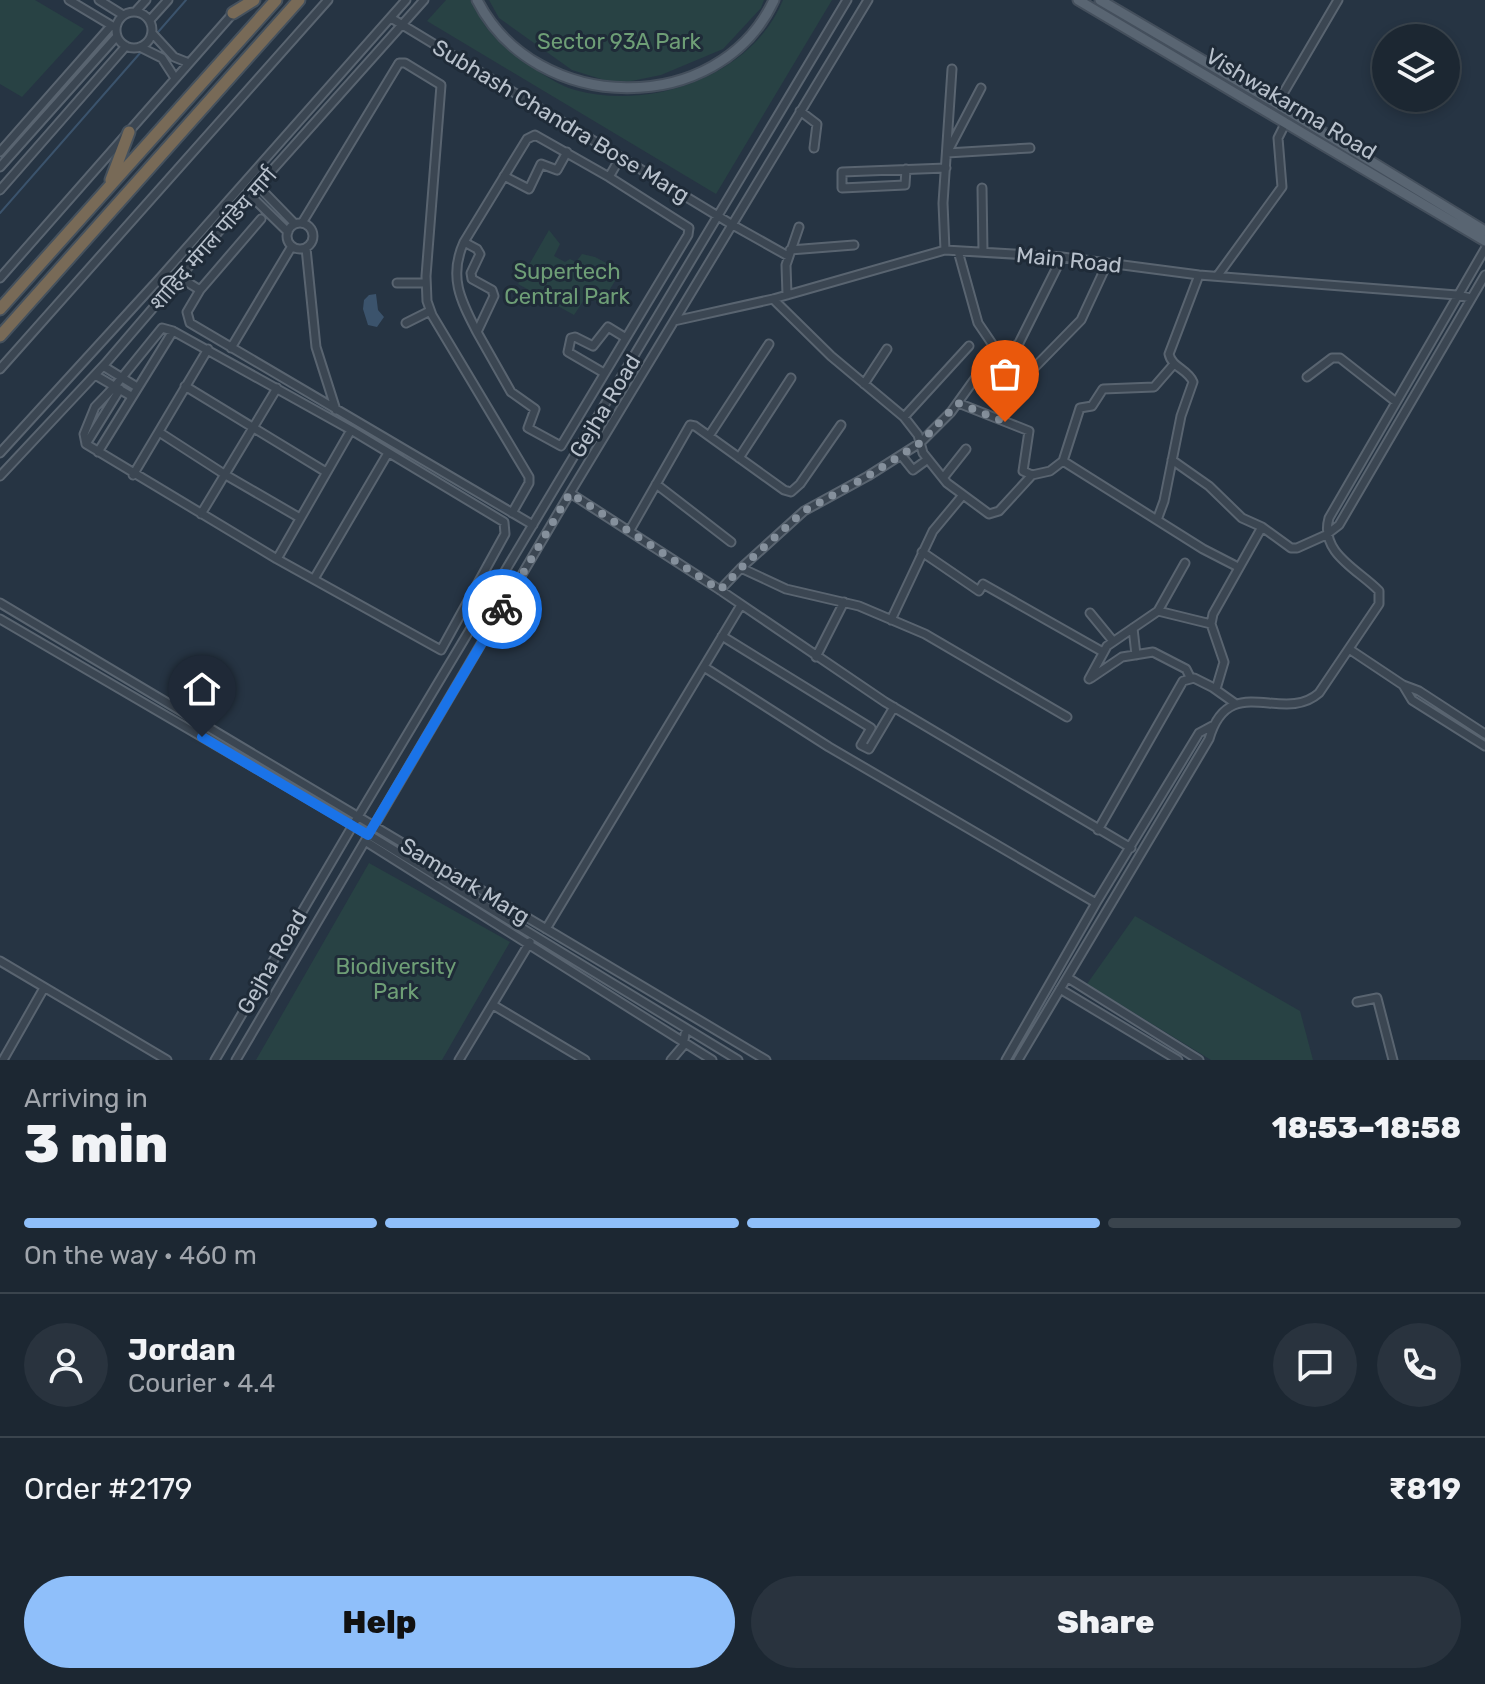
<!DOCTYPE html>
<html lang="en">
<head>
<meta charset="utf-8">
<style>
	body { margin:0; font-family:Rubik,"Noto Sans Devanagari",sans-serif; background:#29333e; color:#f1f3f6; height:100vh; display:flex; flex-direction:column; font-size:30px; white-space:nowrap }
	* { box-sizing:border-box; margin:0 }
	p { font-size:26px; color:#a0a5ac }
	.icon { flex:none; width:44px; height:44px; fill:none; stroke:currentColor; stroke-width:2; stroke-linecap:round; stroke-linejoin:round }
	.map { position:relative; height:1060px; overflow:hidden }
	.drawer { display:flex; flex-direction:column; background:#1c2732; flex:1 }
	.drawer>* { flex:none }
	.buttons { position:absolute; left:1372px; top:24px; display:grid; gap:16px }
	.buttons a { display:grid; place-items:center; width:88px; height:88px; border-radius:50%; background:#1c2732; box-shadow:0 4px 12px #0003,0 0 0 2px #3a444d; font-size:40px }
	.pin { position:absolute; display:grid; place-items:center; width:68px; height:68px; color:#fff; margin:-82px -34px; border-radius:50% 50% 50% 0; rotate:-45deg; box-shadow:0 0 8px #0007 }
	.pin .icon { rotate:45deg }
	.courier { position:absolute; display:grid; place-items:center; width:80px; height:80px; margin:-40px; border:6px solid #1a73e8; border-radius:50%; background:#fff; color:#222; box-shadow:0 2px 10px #0007 }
	.summary em { font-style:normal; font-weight:800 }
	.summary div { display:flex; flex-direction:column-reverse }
	.summary { display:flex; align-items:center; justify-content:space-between; height:136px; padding:0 24px }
	h1 { font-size:52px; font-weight:800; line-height:60px }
	.bar { display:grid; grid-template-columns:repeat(4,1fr); gap:12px 8px; align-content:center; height:96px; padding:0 24px }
	.bar i { height:10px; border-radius:6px; background:#3a444d }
	.bar .on { background:#8fbffa }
	.bar p { grid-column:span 4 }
	.line { display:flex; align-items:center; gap:20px; padding:0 24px; border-top:2px solid #3a444d }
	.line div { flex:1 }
	.round { display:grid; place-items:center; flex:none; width:84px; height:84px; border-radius:42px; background:#29333e }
	.action { display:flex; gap:16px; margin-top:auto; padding:16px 24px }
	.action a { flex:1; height:92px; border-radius:48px; background:#8fbffa; color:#111; font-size:32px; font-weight:800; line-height:92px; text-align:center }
	.action a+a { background:#29333e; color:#f1f3f6 }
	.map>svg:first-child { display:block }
	.green { fill:#284244 }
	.water { fill:#3b536c }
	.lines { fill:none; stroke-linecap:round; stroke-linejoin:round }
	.stream { stroke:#3b536c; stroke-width:2 }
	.minor-casing { stroke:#596470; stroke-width:11 }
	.major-casing { stroke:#444f5c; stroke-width:13 }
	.highway-casing { stroke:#45515d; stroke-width:15 }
	.minor { stroke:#3b4652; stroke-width:7 }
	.major { stroke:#596572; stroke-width:9 }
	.highway { stroke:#786a57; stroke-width:11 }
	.done { stroke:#85909c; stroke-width:8; stroke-dasharray:0 14.4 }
	.route { stroke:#1a73e8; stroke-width:10 }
	.labels { text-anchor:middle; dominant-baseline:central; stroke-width:6; stroke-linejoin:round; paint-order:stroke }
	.park-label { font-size:22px; fill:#6e9e76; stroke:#1f2b38 }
	.street-label { font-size:22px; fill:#b8c1cc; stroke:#1f2b38 }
</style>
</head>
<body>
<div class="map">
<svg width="1485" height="1060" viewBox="0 0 1485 1060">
	<rect width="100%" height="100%" fill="#263443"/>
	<path class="green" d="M0,0H35L84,29L22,97L0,84Z
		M446,0H470C475,9 480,18 486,27C500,46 551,84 575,90C651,111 752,76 783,0H832L716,194L427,21Z
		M489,0H764L761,8L723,49L661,75L617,84L572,70L499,18Z
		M549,230L560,244L554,256L565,262L570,259L576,262L582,254L595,257L621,271L601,304L586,297L574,315L518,284Z
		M369,863L510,942L442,1060H256Z
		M1135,916L1300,1011L1313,1060H1211L1087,984Z"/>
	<path class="water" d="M376,294L378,310L384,317L377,327L368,325L363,309L364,300L369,295Z"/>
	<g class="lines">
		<path class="stream" d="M145,47L186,0
			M0,213L141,52"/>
		<defs>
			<path id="minor" d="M69,0L114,27
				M99,0L123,15
				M136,11L146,0
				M116 30a18 18 0 1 1 36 0a18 18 0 1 1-36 0Z
				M391,18L731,224L788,256
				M150,20L168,0
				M152,33L174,57L189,63
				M140,47L162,58L175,78
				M1277,104L1338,0
				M800,111L817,124L814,148
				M535,135L609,177L689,228L688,235L561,446L528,428L535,409L511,392L477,332L494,296L492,290L472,279L471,273L480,254L477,249L464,242L527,139Z
				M948,151L981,88
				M0,152L111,26
				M947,153L1030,148
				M0,167L117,36
				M906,169L905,185L842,188V172L946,168
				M504,176L529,189L541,164L557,170L567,152
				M609,177L620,158
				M258,186L295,224
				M982,188L983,252
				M0,190L126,46
				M250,195L288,232
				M261,219L200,290L187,312L190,323L533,525
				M302,223L399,63H405L441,85L426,276L427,301L432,315L529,477V483L512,513
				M287 236a13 13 0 1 1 26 0a13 13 0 1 1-26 0Z
				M464,242C448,277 461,301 477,332
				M306,248L316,347L336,410
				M790,250L854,245
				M945,250L943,203L952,69
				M958,251L978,323L997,351
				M1218,275L1282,187L1278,138L1286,122
				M179,277L200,290
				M0,278L235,11
				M397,283H426
				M787,295L786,265L799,227
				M773,299L831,356L904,417L918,435L923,453L947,483L989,514L999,511L1032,475L1050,471L1063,461L1080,408L1092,406L1103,389L1154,387L1174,364
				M674,321L773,299L945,250L1062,257L1199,275L1457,295L1471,298
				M406,323L430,311
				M162,328L173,331L351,430L504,522L505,534L441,650L277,559L86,444L84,434L95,407L115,386Z
				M231,348L292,246
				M1013,349L1034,368L1081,320L1107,264
				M103,366L137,387
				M0,369L328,0
				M604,373L568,352L571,338L575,337L593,346L608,327L626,338
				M95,375L131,396
				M1307,377L1332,358H1340L1396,402
				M864,384L887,349
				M185,386L326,472
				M958,403L1029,431L1023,471L1032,475
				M904,417L969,346
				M159,432L224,474L300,518
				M709,436L769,344
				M86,444L120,389
				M98,452L173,331
				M0,453L160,278L406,0
				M901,455L913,470L928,459
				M739,458L791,378
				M1172,460L1209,486L1242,518L1262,527L1291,548H1297L1326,535L1339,525L1485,275
				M1063,461L1203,549L1238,567
				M133,475L208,349
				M0,476L105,364L250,195L424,0
				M943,478L966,449
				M656,484L731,542
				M570,493L720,590L885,702L1131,848
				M201,514L277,388
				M1157,520L1164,501L1181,416L1193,382C1188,369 1172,368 1169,354L1199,275
				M630,530L690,425L695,426L784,490L791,492L800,484L841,425
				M922,552L979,591L983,584L1103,652
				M277,559L351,430
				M741,568L786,589L859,606L925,634L1067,717
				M314,579L388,453
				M720,590L741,568L804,511L868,476L920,443L951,412L992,355C1001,348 1011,352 1019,343L1062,257
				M0,603L766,1060
				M1158,611L1211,624
				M1090,613L1113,641
				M0,619L353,825L738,1060
				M891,620L933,531L963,495
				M1133,628L1136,655
				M722,636L871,728L861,745L869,749L894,707
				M1349,649L1403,685L1419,691L1485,734
				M816,657L844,602
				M704,667L829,747L1096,903
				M1091,678L1122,657L1153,652L1186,669L1190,677
				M1089,679L1107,646L1158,611L1185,563
				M1403,685L1412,700L1485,746
				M1216,689L1224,662L1211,624L1213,614L1262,527
				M1098,830L1183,681L1194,678L1212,687L1236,704
				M365,841L712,1060
				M546,929L741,605
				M0,961L167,1060
				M1068,978L1199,1060
				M1060,989L1178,1060
				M1357,1002L1377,998L1393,1060
				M493,1005L585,1060
				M3,1060L44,988
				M215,1060L353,825L847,0
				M236,1060L570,493L868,0
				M459,1060L530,942
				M671,1060L683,1046L685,1034
				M1006,1060L1096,903L1199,733L1212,726
				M1018,1060L1209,739C1229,670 1283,725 1319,693L1379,604V591C1359,570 1319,553 1329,518L1485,249"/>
			<path id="major" d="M477,0C535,115 719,119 774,0
				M1078,0L1485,241
				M1100,0L1277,104L1485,231"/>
			<path id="highway" d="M233,13L254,0
				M111,180L129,132
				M0,309L276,0
				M0,336L299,0"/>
		</defs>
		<use href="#minor" class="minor-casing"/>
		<use href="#major" class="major-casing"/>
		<use href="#highway" class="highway-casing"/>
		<use href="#minor" class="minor"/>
		<use href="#major" class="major"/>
		<use href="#highway" class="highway"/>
	</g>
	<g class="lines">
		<path class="done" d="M502,609L570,493L720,590L741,568L804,511L868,476L920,443L958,403L1005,422"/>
		<path class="route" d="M202,737L368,835L502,609"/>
	</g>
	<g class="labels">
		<g class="park-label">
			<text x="619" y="41">Sector 93A Park</text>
			<text x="567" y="271">Supertech<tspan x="567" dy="25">Central Park</tspan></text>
			<text x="396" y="966">Biodiversity<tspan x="396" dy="25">Park</tspan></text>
		</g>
		<g class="street-label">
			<text transform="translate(1291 104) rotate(31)">Vishwakarma Road</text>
			<text transform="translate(561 121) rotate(31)">Subhash Chandra Bose Marg</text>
			<text transform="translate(213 239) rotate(-49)">शाहिद मंगल पांडेय मार्ग</text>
			<text transform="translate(1069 260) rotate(6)">Main Road</text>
			<text transform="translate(605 406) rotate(-59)">Gejha Road</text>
			<text transform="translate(465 881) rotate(31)">Sampark Marg</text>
			<text transform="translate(272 962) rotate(-60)">Gejha Road</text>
		</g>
	</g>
</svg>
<div class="buttons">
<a><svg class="icon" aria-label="layers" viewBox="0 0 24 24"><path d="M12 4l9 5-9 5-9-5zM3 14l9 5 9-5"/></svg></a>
</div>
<div class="pin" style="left:1005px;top:422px;background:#ea580c"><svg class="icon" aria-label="bag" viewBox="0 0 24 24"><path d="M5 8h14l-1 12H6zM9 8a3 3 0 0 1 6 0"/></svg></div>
<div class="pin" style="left:202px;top:737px;background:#1f2937"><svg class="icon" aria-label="home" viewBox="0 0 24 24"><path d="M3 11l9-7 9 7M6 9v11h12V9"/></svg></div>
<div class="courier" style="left:502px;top:609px"><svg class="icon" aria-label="bike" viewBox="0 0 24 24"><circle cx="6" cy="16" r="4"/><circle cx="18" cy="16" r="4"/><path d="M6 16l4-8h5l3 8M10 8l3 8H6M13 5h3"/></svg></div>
</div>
<section class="drawer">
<div class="summary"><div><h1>3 min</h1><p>Arriving in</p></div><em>18:53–18:58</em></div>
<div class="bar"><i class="on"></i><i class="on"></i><i class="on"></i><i></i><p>On the way · 460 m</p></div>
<div class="line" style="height:144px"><a class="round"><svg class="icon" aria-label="person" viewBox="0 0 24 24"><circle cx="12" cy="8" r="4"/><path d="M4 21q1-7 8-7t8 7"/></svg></a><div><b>Jordan</b><p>Courier · 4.4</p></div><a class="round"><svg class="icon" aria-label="chat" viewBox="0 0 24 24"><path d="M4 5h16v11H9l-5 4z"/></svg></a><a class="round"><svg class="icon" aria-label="phone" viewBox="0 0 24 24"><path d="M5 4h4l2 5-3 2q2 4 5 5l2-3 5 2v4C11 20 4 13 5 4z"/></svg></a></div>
<div class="line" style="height:104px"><div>Order #2179</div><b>₹819</b></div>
<div class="action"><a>Help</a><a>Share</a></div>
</section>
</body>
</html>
